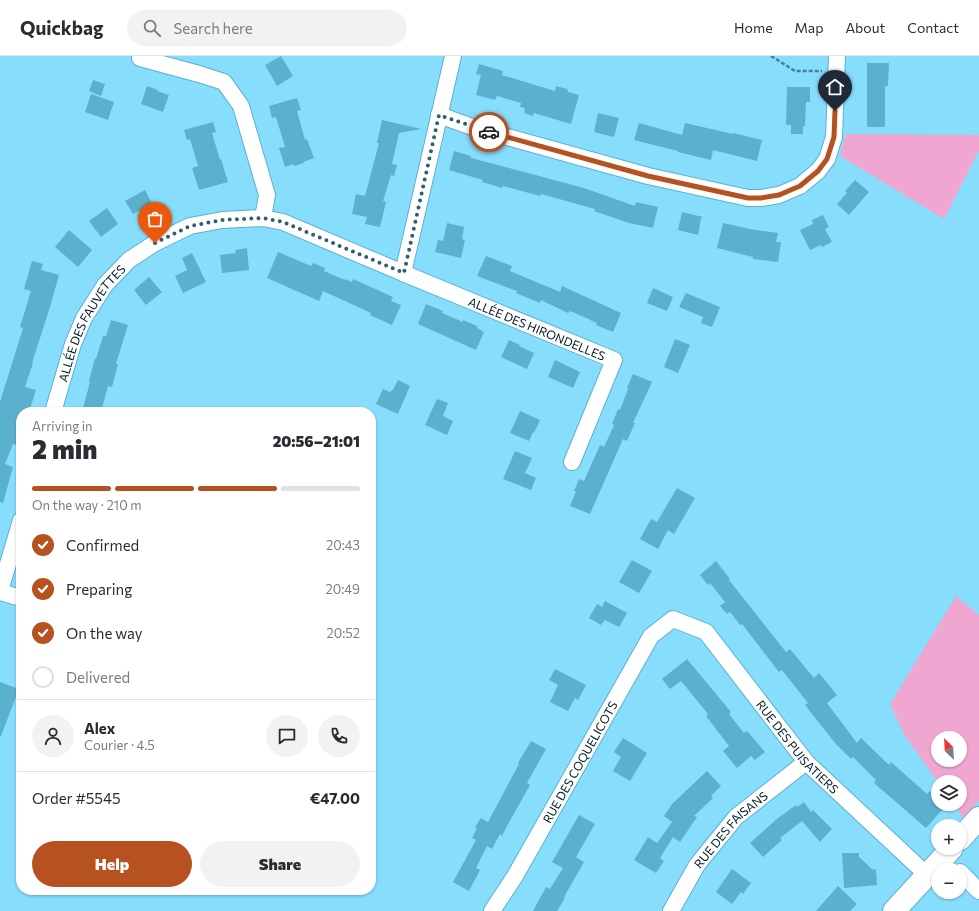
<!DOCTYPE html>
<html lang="en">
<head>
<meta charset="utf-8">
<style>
	body { margin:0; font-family:Commissioner,sans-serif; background:#f2f2f3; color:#2b2b33; height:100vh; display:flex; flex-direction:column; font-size:15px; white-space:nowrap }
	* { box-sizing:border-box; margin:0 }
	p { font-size:13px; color:#7c7c81 }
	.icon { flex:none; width:22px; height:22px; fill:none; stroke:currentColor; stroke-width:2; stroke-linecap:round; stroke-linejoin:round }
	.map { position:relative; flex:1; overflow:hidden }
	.drawer { position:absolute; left:16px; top:351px; width:360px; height:488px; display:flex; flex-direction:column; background:#fff; border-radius:16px; box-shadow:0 1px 3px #0004 }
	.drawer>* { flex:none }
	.needle { width:26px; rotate:336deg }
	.buttons { position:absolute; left:931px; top:675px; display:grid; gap:8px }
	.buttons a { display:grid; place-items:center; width:36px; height:36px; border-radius:50%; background:#fff; box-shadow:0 1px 3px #0004; font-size:20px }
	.pin { position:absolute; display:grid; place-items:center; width:34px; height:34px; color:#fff; margin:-41px -17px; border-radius:50% 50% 50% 0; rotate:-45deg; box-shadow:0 0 4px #0007 }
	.pin .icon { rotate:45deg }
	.courier { position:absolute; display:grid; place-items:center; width:40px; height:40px; margin:-20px; border:3px solid #b65120; border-radius:50%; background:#fff; color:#222; box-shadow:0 1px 5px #0007 }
	.overview em { font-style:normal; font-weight:800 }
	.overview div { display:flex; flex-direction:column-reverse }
	.overview { display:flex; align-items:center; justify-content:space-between; height:68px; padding:0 16px }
	h1 { font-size:26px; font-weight:800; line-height:30px }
	.bar { display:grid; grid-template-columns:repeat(4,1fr); gap:6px 4px; align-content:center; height:48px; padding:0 16px }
	.bar i { height:5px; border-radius:3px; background:#e1e1e2 }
	.bar .selected { background:#b65120 }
	.bar p { grid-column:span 4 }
	.line { display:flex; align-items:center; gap:10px; padding:0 16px; border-top:1px solid #e1e1e2 }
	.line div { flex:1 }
	.round { display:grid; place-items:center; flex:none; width:42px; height:42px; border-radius:21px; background:#f2f2f3 }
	ol { padding:0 16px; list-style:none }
	li { display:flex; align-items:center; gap:12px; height:44px }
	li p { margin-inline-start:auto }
	li .icon { padding:4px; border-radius:50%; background:#b65120; color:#fff; stroke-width:4 }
	li:last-child { color:#7c7c81 }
	li i { width:22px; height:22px; border:2px solid #e1e1e2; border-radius:50% }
	.button { display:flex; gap:8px; margin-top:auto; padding:8px 16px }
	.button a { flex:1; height:46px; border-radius:24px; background:#b65120; color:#fff; font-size:16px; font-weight:800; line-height:46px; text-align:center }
	.button a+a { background:#f2f2f3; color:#2b2b33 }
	header { display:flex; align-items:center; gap:24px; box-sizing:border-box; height:56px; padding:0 20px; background:#fff; border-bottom:1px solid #e1e1e2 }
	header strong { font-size:19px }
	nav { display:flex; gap:22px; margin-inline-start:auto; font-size:14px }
	.search { width:280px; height:36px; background:#f2f2f3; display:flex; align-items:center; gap:10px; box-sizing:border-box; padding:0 14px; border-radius:22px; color:#7c7c81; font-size:15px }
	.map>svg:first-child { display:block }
	.green { fill:#efa6d1; fill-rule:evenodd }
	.building { fill:#5bb0ce }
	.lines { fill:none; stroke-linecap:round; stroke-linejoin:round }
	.street-casing { stroke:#5bb1cf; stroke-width:18 }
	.secondary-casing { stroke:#5bb1cf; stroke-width:24 }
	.path { stroke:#478195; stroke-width:2.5; stroke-dasharray:4 2; stroke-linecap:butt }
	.street { stroke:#fff; stroke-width:16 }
	.secondary { stroke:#fff; stroke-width:22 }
	.done { stroke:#305f70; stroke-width:4; stroke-dasharray:0 7.2 }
	.route { stroke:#b65120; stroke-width:5 }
	.labels { text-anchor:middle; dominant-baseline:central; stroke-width:3; stroke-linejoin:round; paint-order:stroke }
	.street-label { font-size:12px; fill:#011b24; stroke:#ddf4fe }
</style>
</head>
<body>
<header>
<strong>Quickbag</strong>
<div class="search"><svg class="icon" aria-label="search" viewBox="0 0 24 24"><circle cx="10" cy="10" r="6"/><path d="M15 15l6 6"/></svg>Search here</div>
<nav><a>Home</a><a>Map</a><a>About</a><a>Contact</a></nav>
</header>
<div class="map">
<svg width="979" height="855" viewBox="0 0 979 855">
	<rect width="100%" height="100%" fill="#87ddfc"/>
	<path class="green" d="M846,78L979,79V95L944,163L840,100Z
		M956,540L979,559V745L963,762L954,748H960V726H938L905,680L890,648ZM938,682H960V704H938Z"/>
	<path class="building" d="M281,0L293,20L277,30L265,9Z
		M867,7H889L888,30H885V71H867Z
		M479,8L503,15L502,19L555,35L556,30L567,33L568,36L579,39L571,68L534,57L533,60L524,57L525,52L520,51L521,47L497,40L495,44L476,39L481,19L476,18Z
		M93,24L105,28L101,40L89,35Z
		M147,30L158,34L157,35L169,39L163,56L141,48Z
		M787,31H810V46H806L805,70H803V78H791V69H786Z
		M91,38L114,46L108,64L85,56Z
		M297,42L301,54L297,55L305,84L307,83L314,102L303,106L304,107L294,110L293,108L285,111L279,92L285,91L276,61L272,62L269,50Z
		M598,57L619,62L614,81L594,76Z
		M382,64L421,73L399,77L392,108L397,109L394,120L391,119L383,145L386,146L380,171L365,168L367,161L352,158L356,138L365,140L379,87H377Z
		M213,66L216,76L212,77L220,104L221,103L228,126L199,134L192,112L198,110L190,83L187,84L184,74Z
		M639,67L682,79L685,67L733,78V77L762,84L757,105L713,94L711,104L678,96V95L634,84Z
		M454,95L471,100V102L584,132L635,150L636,146L658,151L653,172L629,167L594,155L595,153L541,138L540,140L503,130L502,132L482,126L483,124L449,114Z
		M855,124L869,136L849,159L837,148L847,137L845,135Z
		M145,134L154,151L143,157L141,154L133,158L125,145Z
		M107,152L118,168L101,181L89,165Z
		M682,156L703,161L701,162L698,179L678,174Z
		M823,159L829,171L825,173L832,186L822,191L821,189L810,194L800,174L813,168L812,164Z
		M447,167L464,171L462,183L465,184L461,202L435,196L438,184L443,185Z
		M723,167L750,173L778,177L776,186H781L778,206L753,203V201L717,192Z
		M69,174L92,194L78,211L55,191Z
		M247,192L249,214L222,217L220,199L236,197L235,194Z
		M278,196L311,210L313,207L325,212L324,215L345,224V223L352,226L353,223L393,241L391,245L401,249L392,269L370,259L371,257L323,235L319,245L267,222Z
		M192,197L206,226L183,237L175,220L187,214L182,202Z
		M486,200L512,210L510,215L560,236L562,230L621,257L613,276L596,269L597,267L590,264H591L570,255L568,257L541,244L540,247L516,237L517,235L477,220Z
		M32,205L43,208L41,214L59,219L50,251L32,307H33L25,331L36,334L29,356H21V381L19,390L13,388L5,408L13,411L3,447L0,446V346L23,272L20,271L31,235L24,233Z
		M149,221L162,236L146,249L134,234Z
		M653,232L673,241L667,255L647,247Z
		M686,237L720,251L712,271L701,267L703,261L679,251Z
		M426,248L443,255L442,257L463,266V264L477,270V272L484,276L476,294L418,268Z
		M111,264L128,269L116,308H118L112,331L108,330L101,356H82L90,326L89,325L95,302L96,303L103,280H106Z
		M675,283L690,289L678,317L664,311Z
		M509,284L520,289L519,290L534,297L527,313L501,301Z
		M555,304L580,316L573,332L548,321Z
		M633,318L652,326L633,367H635L627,385L623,383L590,458L570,450L576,435H574L579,423L584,425L600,389L604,391L614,369L612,368L618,353L620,354L628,333L627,332Z
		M398,324L410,330L398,358L376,348L383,333L390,336L392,334H393Z
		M437,343L448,347L443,360L453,365L447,379L425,369Z
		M520,355L540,364L534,377L533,376L529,385L510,377Z
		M515,395L532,402L525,417L536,422L531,434L503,423Z
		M677,432L695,442L674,478L668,474L658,493L640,483L651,463L657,466Z
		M632,504L652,515L639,537L619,526Z
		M716,505L730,523L729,524L752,553L786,596L790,593L814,622L819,617L837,639L827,647L857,687L861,682L889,709L891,706L927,738L930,735L938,742V748H947L926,772L874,727L876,724L853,701L851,703L835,687L805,649L808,647L782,614L779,616L742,568L740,569L730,556L727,558L720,550L725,546L710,527L708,529L700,519Z
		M605,545L627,557L619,571L605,564L601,569L589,562L597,548L602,551Z
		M687,603L731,656L729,658L744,677L747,675L765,696L755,704L751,700L737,712L723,695L729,690L706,660L708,658L681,625L670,633L662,623Z
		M555,613L586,629L578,644L575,642L568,655L550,646L558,629L549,624Z
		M0,626L19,633L1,680H0Z
		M623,682L647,697L630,725L613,715L621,701L614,696Z
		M531,685L546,693L527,727L530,729L507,770L502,780L500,778L492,793L487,790L476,812L480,814L469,835L453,826L476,784L472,782L477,772L475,771L481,762L488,766L519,708L518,707Z
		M707,715L721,730L711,740L713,742L694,760L697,761L680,786L673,781L660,802L664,805L656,817L634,804L648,781L657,787L672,766L664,760L672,748Z
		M804,746L811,756L813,754L832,773L820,786L802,765L780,782L782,784L763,801L750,787L778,762L796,749L797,751Z
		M579,759L595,768L576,801L584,806L564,841L565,842L557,855H533L546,831L550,833L563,812L552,806Z
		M842,797H859V801L872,813L876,814L877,829L844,832Z
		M732,813L751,827L743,838L741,836L732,848L716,836Z
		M838,830L857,848L850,855H816Z"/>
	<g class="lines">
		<defs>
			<g id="street">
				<path d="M140,2L199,18L224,26L241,50L267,139L263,162"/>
				<path d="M439,59L475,72L648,120L748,142H761L779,139L800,130L818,115L827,103L834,81L837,0"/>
				<path id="s1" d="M403,217L614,304L572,406"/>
				<path id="s2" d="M53,356L73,288L84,262L105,229L129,204L155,187L190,170L222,164L263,162L283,166L403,217L453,0"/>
				<path d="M0,535L21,464"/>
				<path d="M0,536L21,542"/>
				<path d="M960,816L979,835"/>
				<path id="s3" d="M492,855L515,820L651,580L673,563L706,576L806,706L927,819"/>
				<path id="s4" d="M671,855L697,809L736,761L806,706"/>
			</g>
			<path id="secondary" d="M960,783L979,762
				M894,855L952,792"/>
		</defs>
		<use href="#street" class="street-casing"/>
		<use href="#secondary" class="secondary-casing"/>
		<path class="path" d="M771,0L795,15H822"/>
		<use href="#street" class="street"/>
		<use href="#secondary" class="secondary"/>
	</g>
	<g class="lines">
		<path class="done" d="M155,187L190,170L222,164L263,162L283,166L404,217L439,59L489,76"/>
		<path class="route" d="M489,76L648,120L748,142H761L779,139L800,130L818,115L827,103L834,81L835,55"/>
	</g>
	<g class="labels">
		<g class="street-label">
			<text stroke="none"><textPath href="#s2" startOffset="98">ALLÉE DES FAUVETTES</textPath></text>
			<text stroke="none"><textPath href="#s1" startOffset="145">ALLÉE DES HIRONDELLES</textPath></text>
			<text stroke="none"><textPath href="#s3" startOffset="528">RUE DES PUISATIERS</textPath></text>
			<text stroke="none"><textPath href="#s3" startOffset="173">RUE DES COQUELICOTS</textPath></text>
			<text stroke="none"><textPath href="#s4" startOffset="102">RUE DES FAISANS</textPath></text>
		</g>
	</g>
</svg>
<div class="buttons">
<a><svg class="needle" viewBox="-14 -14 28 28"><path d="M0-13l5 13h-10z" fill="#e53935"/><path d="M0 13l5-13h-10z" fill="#7c7c81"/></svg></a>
<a><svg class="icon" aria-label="layers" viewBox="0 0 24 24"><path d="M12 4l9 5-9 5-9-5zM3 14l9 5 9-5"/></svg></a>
<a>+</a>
<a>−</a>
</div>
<div class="pin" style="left:155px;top:187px;background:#ea580c"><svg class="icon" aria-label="bag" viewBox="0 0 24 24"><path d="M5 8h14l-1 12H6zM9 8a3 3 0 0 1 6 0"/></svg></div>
<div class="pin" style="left:835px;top:55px;background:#1f2937"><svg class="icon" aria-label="home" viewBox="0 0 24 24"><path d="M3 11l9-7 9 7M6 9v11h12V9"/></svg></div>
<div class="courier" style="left:489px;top:76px"><svg class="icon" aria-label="car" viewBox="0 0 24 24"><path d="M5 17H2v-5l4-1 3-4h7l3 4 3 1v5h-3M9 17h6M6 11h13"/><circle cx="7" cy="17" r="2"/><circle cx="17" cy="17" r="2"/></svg></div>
<section class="drawer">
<div class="overview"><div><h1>2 min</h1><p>Arriving in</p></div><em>20:56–21:01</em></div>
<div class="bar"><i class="selected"></i><i class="selected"></i><i class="selected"></i><i></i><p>On the way · 210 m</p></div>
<ol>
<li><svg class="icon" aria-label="check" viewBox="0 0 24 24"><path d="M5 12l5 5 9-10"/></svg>Confirmed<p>20:43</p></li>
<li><svg class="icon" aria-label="check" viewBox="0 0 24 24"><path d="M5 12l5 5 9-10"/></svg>Preparing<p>20:49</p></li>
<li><svg class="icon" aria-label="check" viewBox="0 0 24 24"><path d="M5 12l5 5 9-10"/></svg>On the way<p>20:52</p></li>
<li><i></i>Delivered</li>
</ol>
<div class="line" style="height:72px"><a class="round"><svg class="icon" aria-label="person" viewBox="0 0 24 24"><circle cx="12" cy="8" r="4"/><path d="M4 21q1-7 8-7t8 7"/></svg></a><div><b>Alex</b><p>Courier · 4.5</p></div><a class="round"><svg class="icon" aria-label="chat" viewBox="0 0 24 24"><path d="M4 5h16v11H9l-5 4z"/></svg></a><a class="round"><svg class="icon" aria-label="phone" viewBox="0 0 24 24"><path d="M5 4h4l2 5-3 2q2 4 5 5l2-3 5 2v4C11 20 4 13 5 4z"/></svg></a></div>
<div class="line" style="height:52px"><div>Order #5545</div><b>€47.00</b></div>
<div class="button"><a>Help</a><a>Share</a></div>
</section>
</div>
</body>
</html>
